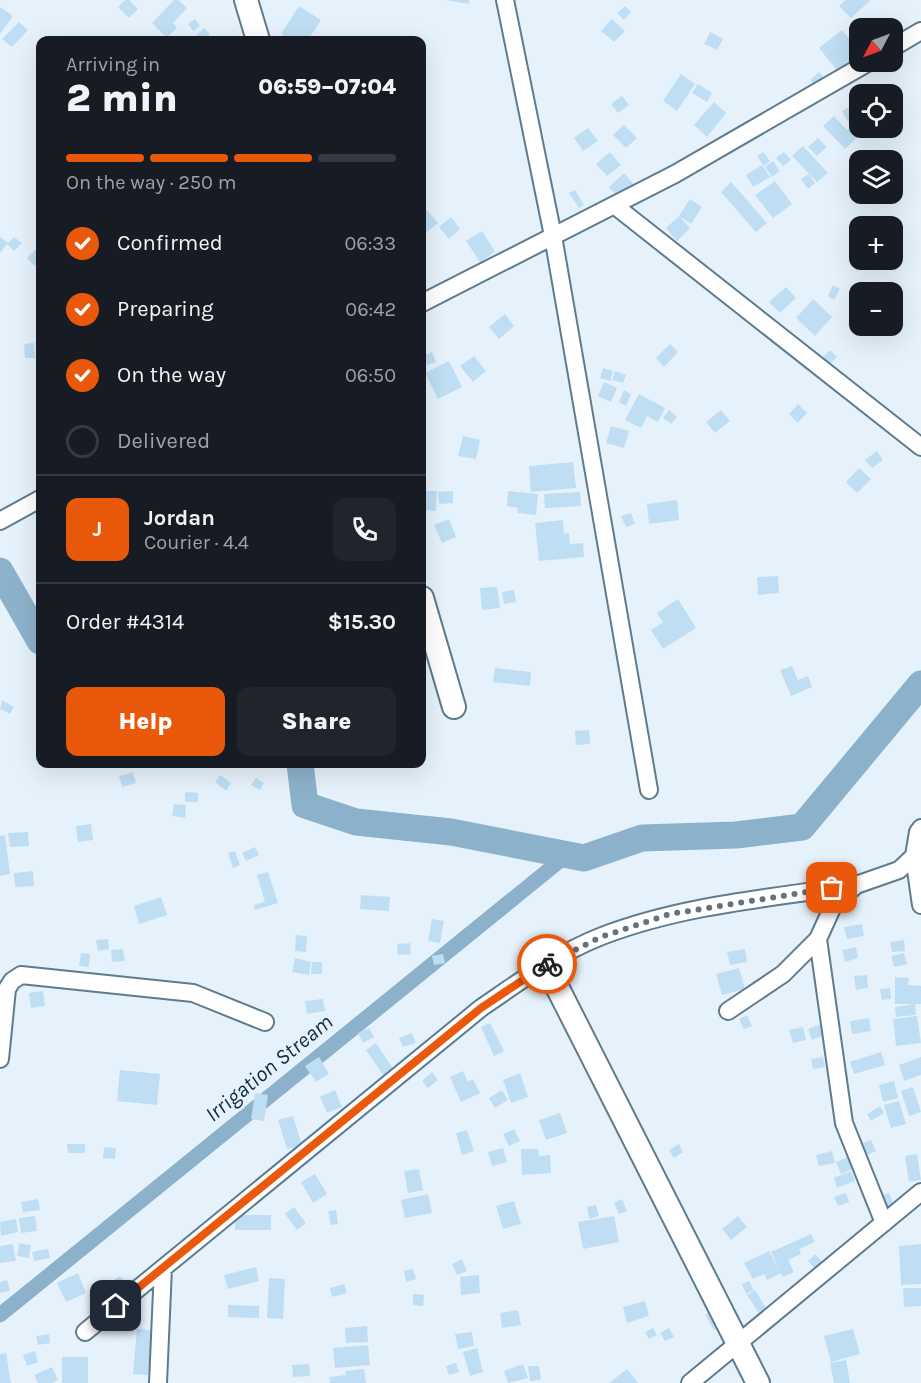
<!DOCTYPE html>
<html lang="en">
<head>
<meta charset="utf-8">
<style>
	body { margin:0; font-family:Karla,sans-serif; background:#20242c; color:#f1f3f6; height:100vh; display:flex; flex-direction:column; font-size:22px; white-space:nowrap }
	* { box-sizing:border-box; margin:0 }
	p { font-size:20px; color:#9ea1a6 }
	.icon { flex:none; width:33px; height:33px; fill:none; stroke:currentColor; stroke-width:2; stroke-linecap:round; stroke-linejoin:round }
	.map { position:relative; flex:1; overflow:hidden }
	.side { position:absolute; left:36px; top:36px; width:390px; height:732px; display:flex; flex-direction:column; background:#171b24; border-radius:12px; box-shadow:0 6px 24px #0002 }
	.side>* { flex:none }
	.needle { width:39px; rotate:229deg }
	.fabs { position:absolute; left:849px; top:18px; display:grid; gap:12px }
	.fabs a { display:grid; place-items:center; width:54px; height:54px; border-radius:12px; background:#171b24; box-shadow:0 6px 24px #0002; font-size:30px }
	.pin { position:absolute; display:grid; place-items:center; width:51px; height:51px; color:#fff; margin:-26px; border-radius:12px; box-shadow:0 3px 9px #0006 }
	.courier { position:absolute; display:grid; place-items:center; width:60px; height:60px; margin:-30px; border:4px solid #ea580c; border-radius:50%; background:#fff; color:#222; box-shadow:0 2px 8px #0007 }
	.summary em { font-style:normal; font-weight:800 }
	.summary div { display:flex; flex-direction:column-reverse }
	.summary { display:flex; align-items:center; justify-content:space-between; height:102px; padding:0 30px }
	h1 { font-size:39px; font-weight:800; line-height:45px }
	.bar { display:grid; grid-template-columns:repeat(4,1fr); gap:9px 6px; align-content:center; height:72px; padding:0 30px }
	.bar i { height:8px; border-radius:4px; background:#363941 }
	.bar .current { background:#ea580c }
	.bar p { grid-column:span 4 }
	.line { display:flex; align-items:center; gap:15px; padding:0 30px; border-top:2px solid #363941 }
	.line div { flex:1 }
	.round { display:grid; place-items:center; flex:none; width:63px; height:63px; border-radius:12px; background:#20242c }
	ol { padding:0 30px; list-style:none }
	li { display:flex; align-items:center; gap:18px; height:66px }
	li p { margin-inline-start:auto }
	li .icon { padding:6px; border-radius:50%; background:#ea580c; color:#fff; stroke-width:4 }
	li:last-child { color:#9ea1a6 }
	li i { width:33px; height:33px; border:3px solid #363941; border-radius:50% }
	.primary-button { display:flex; gap:12px; margin-top:auto; padding:12px 30px }
	.primary-button a { flex:1; height:69px; border-radius:12px; background:#ea580c; color:#fff; font-size:24px; font-weight:800; line-height:69px; text-align:center }
	.primary-button a+a { background:#20242c; color:#f1f3f6 }
	.map>svg:first-child { display:block }
	.lines { fill:none; stroke-linecap:round; stroke-linejoin:round }
	.canal { stroke:#8cb2cb; stroke-width:15 }
	.river { stroke:#8cb2cb; stroke-width:27 }
	.building { fill:#bfdef3 }
	.street-casing { stroke:#5f7b8e; stroke-width:20 }
	.secondary-casing { stroke:#5f7b8e; stroke-width:26 }
	.street { stroke:#fff; stroke-width:16 }
	.secondary { stroke:#fff; stroke-width:22 }
	.done { stroke:#67737c; stroke-width:6; stroke-dasharray:0 10.8 }
	.route { stroke:#ea580c; stroke-width:8 }
	.labels { text-anchor:middle; dominant-baseline:central; stroke-width:6; stroke-linejoin:round; paint-order:stroke }
	.water-label { font-size:22px; font-style:italic; fill:#0c2c3f; stroke:#e6f2fb }
</style>
</head>
<body>
<div class="map">
<svg width="921" height="1383" viewBox="0 0 921 1383">
	<rect width="100%" height="100%" fill="#e6f2fb"/>
	<g class="lines">
		<path class="canal" d="M0,1315L567,855"/>
		<path class="river" d="M0,571L40,641
			M300,764L305,805L356,822L451,832L584,858L642,838L736,835L802,827L921,684"/>
	</g>
	<path class="building" d="M125,0H129L138,9L129,18L118,7Z
		M174,0H178L187,8L173,23L177,27L167,38L152,23Z
		M446,0H469V4Z
		M845,0H871L851,18L839,6Z
		M299,6L321,20L308,40H290L281,34Z
		M625,6L631,12L624,20L617,13Z
		M0,7L13,16L0,34Z
		M195,19L200,26L193,31L188,24Z
		M612,19L625,31L614,42L601,31Z
		M19,22L28,30L12,47L2,39Z
		M204,28L210,34L204,40H200L196,36Z
		M842,30L860,52V59L840,74L819,48Z
		M710,32L723,39L717,50L704,44Z
		M819,72L832,85L823,94L810,80Z
		M681,74L695,84L677,111L663,101Z
		M698,84L712,93L707,102L692,93Z
		M622,96L629,105L618,113L611,104Z
		M714,102L726,113L707,137L694,125Z
		M852,106L857,117L848,122L842,111Z
		M834,116L847,130L851,126L860,135L845,149L823,126Z
		M624,125L637,138L626,148L613,135Z
		M588,128L598,141L583,151L574,138Z
		M818,138L827,147L817,156L808,147Z
		M803,146L828,173L817,182L792,156Z
		M610,152L621,165L607,176L596,164Z
		M763,152L770,161L764,166L757,156Z
		M784,152L791,160L783,166L776,158Z
		M773,161L780,171L772,177L765,167Z
		M762,165L770,177L753,187L746,175Z
		M624,173L636,187L622,201L609,187Z
		M809,174L815,183L808,189L801,179Z
		M775,181L792,204L773,218L755,195Z
		M731,182L767,223L756,232L721,192Z
		M575,190L584,205L579,208L569,193Z
		M690,199L702,207L691,224L679,216Z
		M425,208L438,223L422,236V211Z
		M679,216L690,228L677,241L666,228Z
		M451,217L460,229L449,239L439,227Z
		M482,231L495,252L480,262L466,241Z
		M0,237L8,243L0,253Z
		M14,237L22,243L14,251L7,244Z
		M37,248L40,251V260L35,266L27,258Z
		M833,285L840,289L834,300L828,296Z
		M786,287L796,298L780,313L769,302Z
		M813,299L832,317L815,336L796,318Z
		M505,314L514,326L499,339L489,327Z
		M34,343L35,358H25L24,344Z
		M670,344L678,352L664,367L656,358Z
		M830,350L837,357L827,367L820,360Z
		M432,352L436,362L427,365L423,356Z
		M474,356L486,371L473,382L460,366Z
		M449,361L462,387L438,399L425,373Z
		M603,368L613,371L610,381L600,378Z
		M615,371L626,375L623,383L612,380Z
		M604,382L617,388L611,402L598,396Z
		M624,390L631,394L626,406L619,402Z
		M639,394L665,408L658,422L647,416L641,428L625,420Z
		M798,404L807,413L798,423L789,414Z
		M669,410L677,417L671,424L663,418Z
		M721,410L730,421L715,433L706,422Z
		M611,426L629,431L624,448L606,443Z
		M463,436L480,440L476,459L458,456Z
		M877,451L883,460L872,468L865,460Z
		M573,462L576,488L531,492L529,466Z
		M859,468L871,479L857,493L846,482Z
		M423,491H437L436,511L422,510Z
		M453,491V503L439,504L438,492Z
		M508,491L538,494L536,515L517,513L518,508L507,506Z
		M580,492L581,506L545,508L544,494Z
		M677,500L679,520L649,524L647,504Z
		M631,513L635,524L626,527L621,516Z
		M449,519L456,537L442,543L434,525Z
		M563,520L564,534L569,533L570,544L583,543L584,557L539,561L535,523Z
		M778,576L779,593L758,595L757,577Z
		M497,587L500,608L482,610L480,588Z
		M514,590L516,602L504,604L502,592Z
		M678,599L696,628L663,649L651,630L663,622L657,613Z
		M792,666L798,680L808,676L812,687L791,696L780,670Z
		M495,668L531,672L530,686L493,682Z
		M2,700L14,707L10,714L0,709Z
		M589,730L590,744L576,745L575,731Z
		M133,772L136,783L122,787L119,776Z
		M220,775L231,783L226,791L215,782Z
		M256,778L264,783L260,790L251,785Z
		M185,792L198,793V802H185Z
		M174,804L186,805L185,818L172,816Z
		M91,824L93,840L78,842L76,826Z
		M28,832L29,846L10,847L8,833Z
		M5,835L10,874L0,876V836Z
		M255,847L259,855L246,861L242,853Z
		M235,851L240,865L233,868L228,853Z
		M33,871L34,886L15,887L14,873Z
		M268,872L278,903L255,910L254,905L265,902L257,875Z
		M361,895L390,897L389,911L360,909Z
		M161,897L167,915L139,924L134,906Z
		M432,919L444,921L440,943L428,941Z
		M862,924L864,936L847,939L844,927Z
		M296,935L307,936L306,952L295,951Z
		M108,939L109,949L98,951L96,940Z
		M904,940L905,951L892,952L890,942Z
		M410,943L411,954L398,955L397,944Z
		M856,947L858,958L845,962L842,950Z
		M123,949L125,961L112,962L111,950Z
		M745,949L747,962L730,965L727,952Z
		M81,953L90,954L89,967L79,966Z
		M904,953L907,964L894,967L891,956Z
		M443,954L445,963L434,965L432,956Z
		M295,958L311,962L309,975L292,972Z
		M312,962H322V974H311Z
		M739,968L745,989L722,995L716,974Z
		M867,975L868,988L856,990L854,976Z
		M895,977L909,978L908,985L921,986V1004H895Z
		M890,988L891,999L882,1000L880,989Z
		M43,991L45,1006L31,1008L29,993Z
		M323,999L325,1011L307,1014L305,1001Z
		M915,1004L916,1015L896,1017L895,1007Z
		M747,1015L752,1026L744,1029L739,1019Z
		M917,1016L921,1043L896,1046L893,1019Z
		M869,1018L871,1031L852,1034L850,1021Z
		M490,1023L504,1051L494,1056L481,1027Z
		M821,1024L825,1035L812,1040L808,1029Z
		M803,1027L806,1040L793,1043L789,1030Z
		M369,1028L374,1037L363,1043L358,1033Z
		M412,1033L416,1043L403,1047L399,1038Z
		M376,1043L394,1070L384,1076L366,1050Z
		M881,1052L885,1065L854,1074L850,1062Z
		M319,1057L329,1074L316,1082L305,1066Z
		M823,1057L825,1067L813,1069L811,1059Z
		M921,1057V1075L904,1081L899,1065Z
		M120,1070L160,1074L157,1105L117,1101Z
		M463,1071L468,1082L473,1079L480,1093L461,1102L450,1077Z
		M432,1072L438,1080L428,1088L422,1081Z
		M520,1073L528,1097L511,1103L503,1080Z
		M894,1081L898,1098L883,1102L879,1085Z
		M913,1087L921,1112L909,1116L901,1091Z
		M335,1090L342,1107L327,1113L320,1097Z
		M502,1090L508,1100L495,1108L489,1098Z
		M255,1093L268,1095L264,1121L251,1119Z
		M899,1101L906,1124L891,1128L884,1105Z
		M880,1106L884,1113L871,1121L867,1114Z
		M560,1113L567,1133L546,1140L539,1120Z
		M293,1116L302,1145L287,1149L278,1120Z
		M514,1129L520,1141L509,1146L503,1134Z
		M467,1130L474,1151L462,1155L456,1133Z
		M871,1140L876,1151L867,1155L863,1143Z
		M67,1144H85V1153H68Z
		M679,1144L683,1152L674,1158L669,1150Z
		M104,1147L116,1148L115,1159L103,1158Z
		M503,1148L507,1162L492,1166L488,1152Z
		M521,1149H538L539,1156L550,1155L551,1173L522,1175Z
		M832,1151L835,1163L819,1166L816,1155Z
		M917,1154L921,1180L909,1182L905,1156Z
		M850,1156L855,1168L841,1174L836,1162Z
		M419,1169L423,1190L408,1193L404,1171Z
		M851,1171L855,1181L837,1188L834,1178Z
		M315,1174L327,1194L313,1203L301,1182Z
		M846,1193L849,1202L838,1206L834,1197Z
		M889,1193L897,1212L887,1215L880,1196Z
		M428,1194L432,1213L405,1218L401,1200Z
		M38,1199L40,1210L23,1212L21,1202Z
		M622,1199L627,1211L619,1214L614,1203Z
		M514,1201L521,1224L503,1229L496,1206Z
		M596,1205L599,1216L589,1219L587,1207Z
		M294,1207L306,1223L297,1230L285,1214Z
		M336,1210L338,1224L331,1225L328,1211Z
		M235,1215H271V1230H235Z
		M35,1216L37,1231L21,1233L19,1218Z
		M614,1216L619,1242L583,1249L578,1222Z
		M738,1216L747,1227L731,1240L722,1229Z
		M16,1219L18,1232L1,1236L0,1222Z
		M811,1234L815,1242L799,1249L801,1254L788,1260L794,1272L783,1277L781,1273L767,1280L764,1274L753,1279L744,1263L769,1251L779,1270L771,1252Z
		M19,1243L31,1245L29,1258L17,1256Z
		M13,1244L16,1261L0,1263V1246Z
		M921,1244V1284L901,1285L899,1246Z
		M48,1249L50,1258L34,1261L32,1252Z
		M815,1254L826,1266L819,1273L808,1261Z
		M462,1259L467,1271L457,1275L452,1264Z
		M256,1267L259,1281L228,1289L224,1275Z
		M413,1269L416,1279L406,1282L404,1271Z
		M78,1273L86,1293L66,1302L57,1283Z
		M479,1275L480,1293L461,1295L460,1277Z
		M120,1276L126,1284L116,1290L111,1282Z
		M269,1278L285,1279L283,1319L267,1318Z
		M7,1280L10,1291L0,1293V1282Z
		M109,1280L114,1290L107,1294L102,1284Z
		M749,1281L754,1290L746,1294L742,1284Z
		M344,1284L347,1293L332,1297L330,1288Z
		M903,1288H921V1306L904,1307Z
		M755,1290L766,1308L758,1312L747,1295Z
		M413,1294L424,1295L423,1306L413,1305Z
		M645,1301L649,1316L627,1323L623,1307Z
		M228,1305L259,1306V1318L228,1317Z
		M718,1307L727,1323L714,1330L705,1315Z
		M518,1310L521,1325L502,1328L500,1313Z
		M367,1326L368,1342L346,1343L345,1328Z
		M653,1328L657,1335L649,1339L645,1332Z
		M669,1328L674,1337L665,1341L660,1333Z
		M137,1329L152,1330L148,1375L133,1374Z
		M853,1329L860,1354L831,1362L824,1336Z
		M472,1332L474,1346L458,1349L455,1334Z
		M49,1334L50,1343L38,1345L36,1336Z
		M368,1345L370,1365L335,1368L333,1348Z
		M477,1348L483,1372L470,1376L463,1352Z
		M35,1351L38,1362L27,1366L23,1355Z
		M6,1353L11,1383H0V1354Z
		M62,1357H88V1383H62Z
		M846,1360L850,1383H834L830,1363Z
		M456,1363L459,1372L449,1375L446,1366Z
		M309,1364L310,1376L293,1377L292,1365Z
		M523,1364L528,1378L508,1383L504,1371Z
		M528,1366H539L541,1380L530,1381Z
		M52,1367L58,1380L52,1383H38L34,1375Z
		M364,1369L366,1383H330L329,1377L346,1375L345,1371Z
		M627,1369L638,1383H609Z"/>
	<g class="lines">
		<defs>
			<path id="street" d="M505,0L553,236L649,790
				M892,48L921,31
				M614,205L921,447
				M422,303L675,174L869,62
				M0,521L40,499
				M914,856L921,905
				M818,939L844,1123L884,1223
				M728,1011L783,974L818,939L833,906L856,885L899,870L914,856L918,832L921,828
				M0,1059L7,989L12,981L21,975L193,993L265,1022
				M85,1332L481,1008C519,982 558,953 602,936C682,905 771,898 856,885
				M158,1383L163,1268
				M690,1383L921,1192"/>
			<path id="secondary" d="M246,0L258,40
				M422,598L454,707
				M546,965L758,1383"/>
		</defs>
		<use href="#street" class="street-casing"/>
		<use href="#secondary" class="secondary-casing"/>
		<use href="#street" class="street"/>
		<use href="#secondary" class="secondary"/>
	</g>
	<g class="lines">
		<path class="done" d="M547,964L601,937L670,914L832,888"/>
		<path class="route" d="M116,1306L481,1008L547,964"/>
	</g>
	<g class="labels">
		<g class="water-label">
			<text transform="translate(269 1068) rotate(-39)">Irrigation Stream</text>
		</g>
	</g>
</svg>
<div class="fabs">
<a><svg class="needle" viewBox="-14 -14 28 28"><path d="M0-13l5 13h-10z" fill="#e53935"/><path d="M0 13l5-13h-10z" fill="#9ea1a6"/></svg></a>
<a><svg class="icon" aria-label="locate" viewBox="0 0 24 24"><circle cx="12" cy="12" r="6"/><path d="M12 2v4M12 18v4M2 12h4M18 12h4"/></svg></a>
<a><svg class="icon" aria-label="layers" viewBox="0 0 24 24"><path d="M12 4l9 5-9 5-9-5zM3 14l9 5 9-5"/></svg></a>
<a>+</a>
<a>−</a>
</div>
<div class="pin" style="left:832px;top:888px;background:#ea580c"><svg class="icon" aria-label="bag" viewBox="0 0 24 24"><path d="M5 8h14l-1 12H6zM9 8a3 3 0 0 1 6 0"/></svg></div>
<div class="pin" style="left:116px;top:1306px;background:#1f2937"><svg class="icon" aria-label="home" viewBox="0 0 24 24"><path d="M3 11l9-7 9 7M6 9v11h12V9"/></svg></div>
<div class="courier" style="left:547px;top:964px"><svg class="icon" aria-label="bike" viewBox="0 0 24 24"><circle cx="6" cy="16" r="4"/><circle cx="18" cy="16" r="4"/><path d="M6 16l4-8h5l3 8M10 8l3 8H6M13 5h3"/></svg></div>
<section class="side">
<div class="summary"><div><h1>2 min</h1><p>Arriving in</p></div><em>06:59–07:04</em></div>
<div class="bar"><i class="current"></i><i class="current"></i><i class="current"></i><i></i><p>On the way · 250 m</p></div>
<ol>
<li><svg class="icon" aria-label="check" viewBox="0 0 24 24"><path d="M5 12l5 5 9-10"/></svg>Confirmed<p>06:33</p></li>
<li><svg class="icon" aria-label="check" viewBox="0 0 24 24"><path d="M5 12l5 5 9-10"/></svg>Preparing<p>06:42</p></li>
<li><svg class="icon" aria-label="check" viewBox="0 0 24 24"><path d="M5 12l5 5 9-10"/></svg>On the way<p>06:50</p></li>
<li><i></i>Delivered</li>
</ol>
<div class="line" style="height:108px"><b class="round" style="background:#ea580c;color:#fff">J</b><div><b>Jordan</b><p>Courier · 4.4</p></div><a class="round"><svg class="icon" aria-label="phone" viewBox="0 0 24 24"><path d="M5 4h4l2 5-3 2q2 4 5 5l2-3 5 2v4C11 20 4 13 5 4z"/></svg></a></div>
<div class="line" style="height:78px"><div>Order #4314</div><b>$15.30</b></div>
<div class="primary-button"><a>Help</a><a>Share</a></div>
</section>
</div>
</body>
</html>
